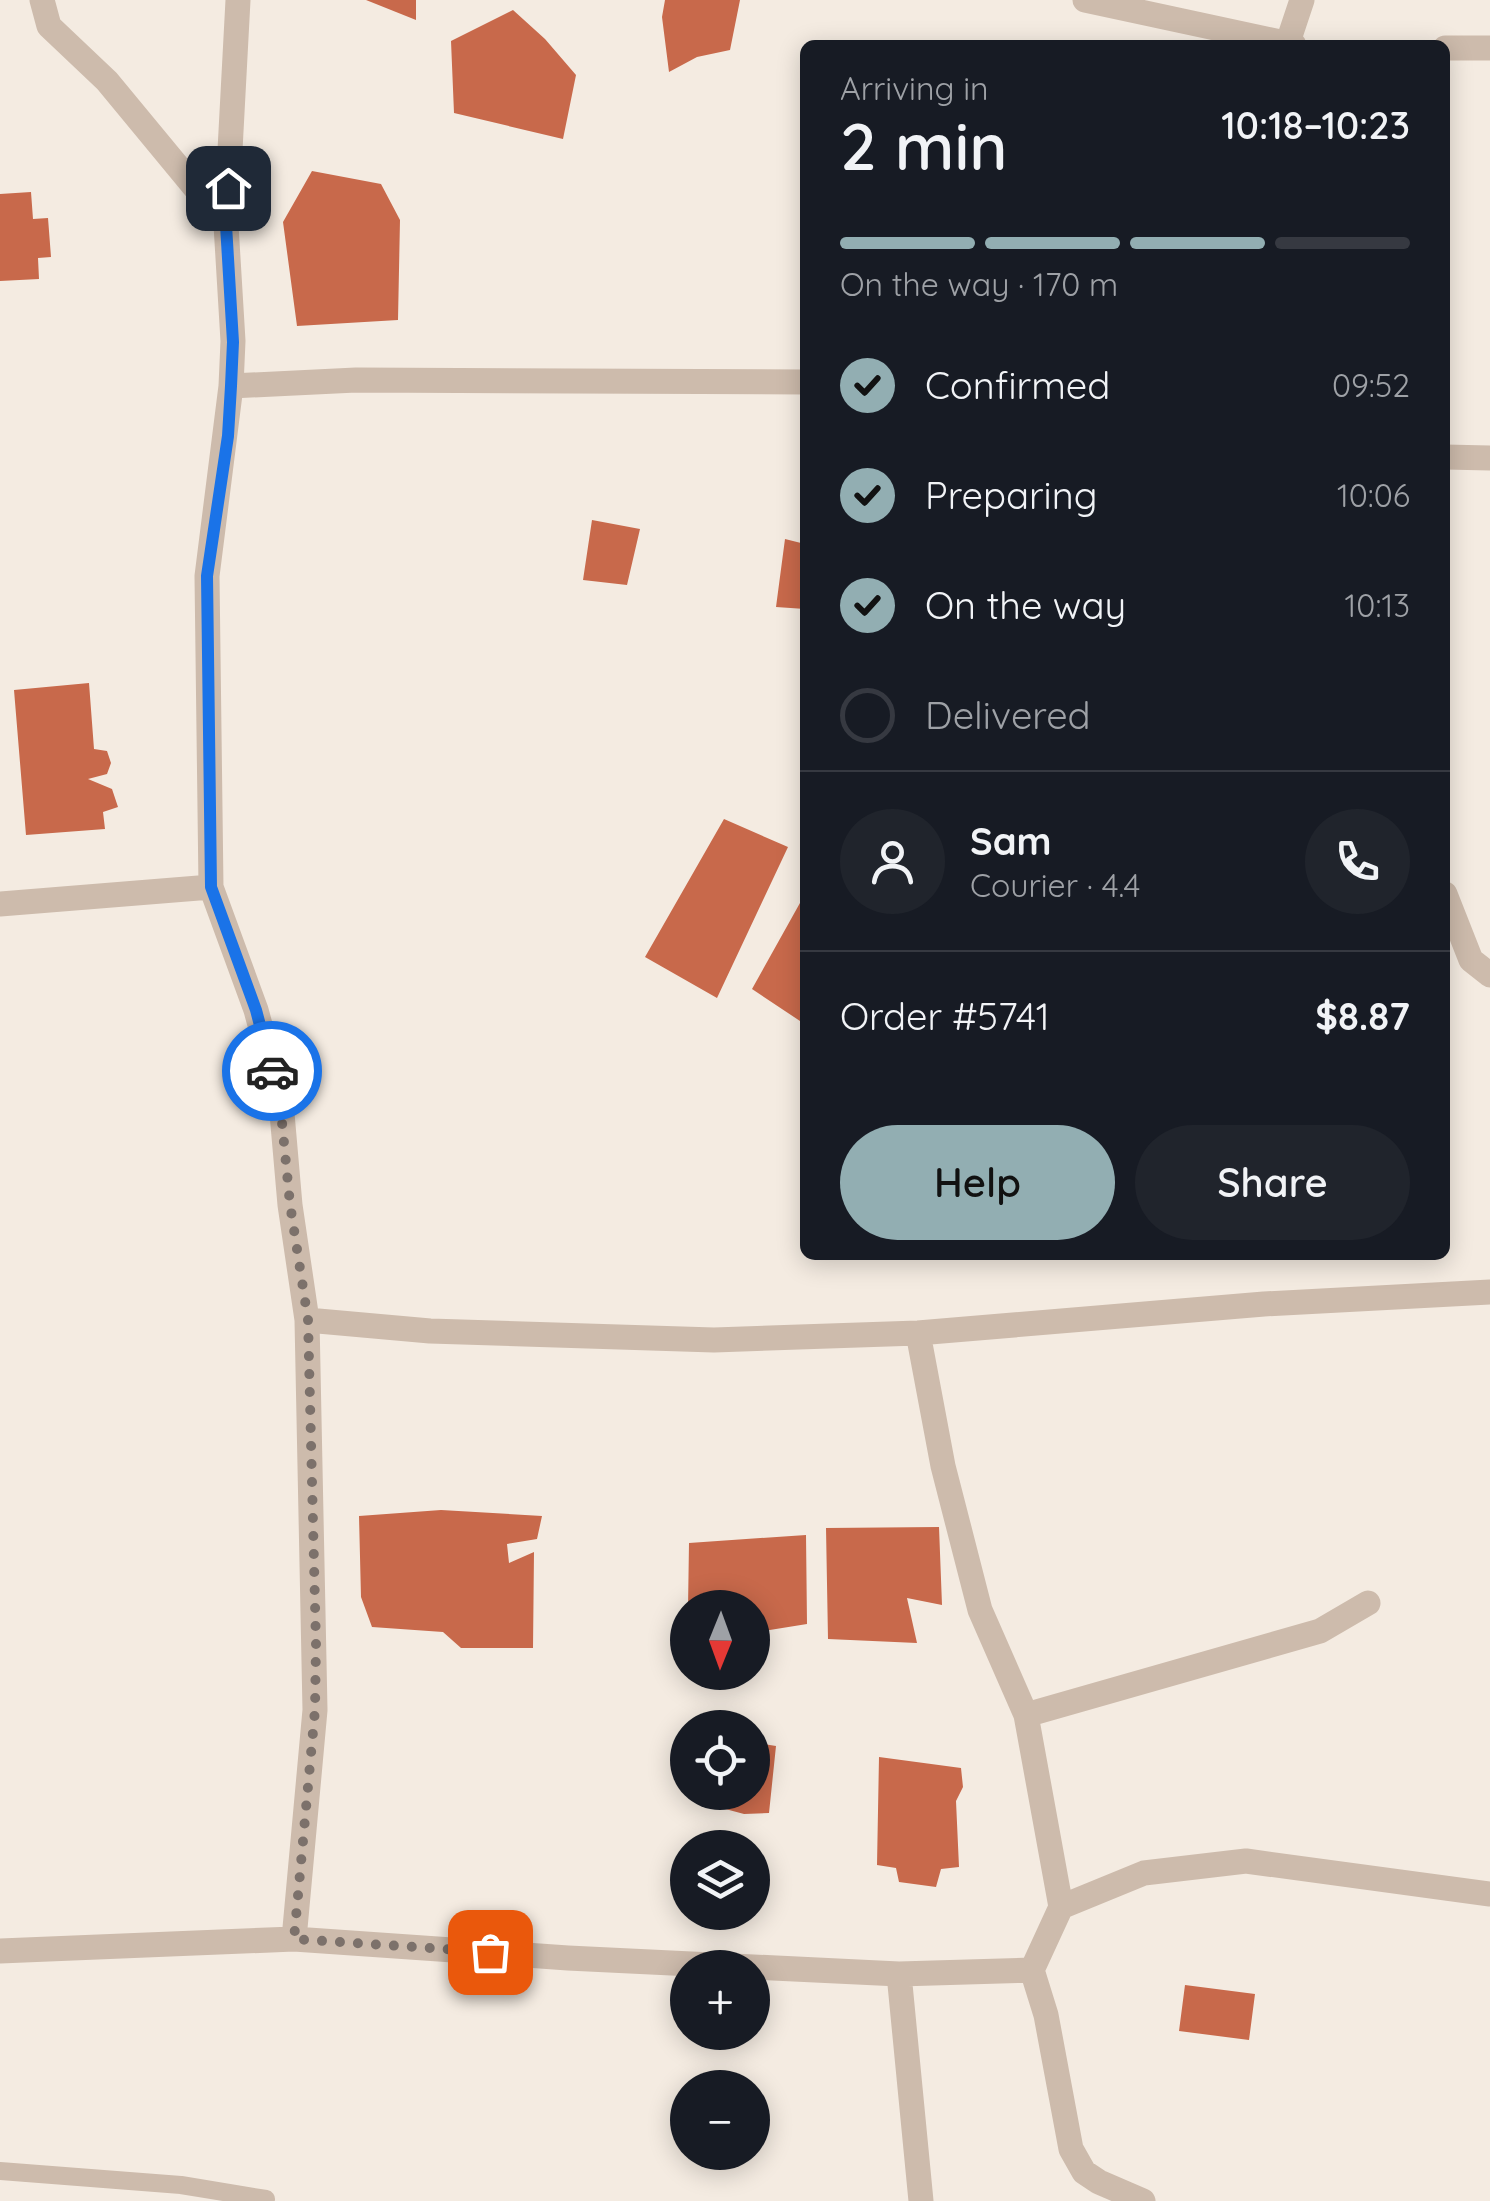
<!DOCTYPE html>
<html lang="en">
<head>
<meta charset="utf-8">
<style>
	body { margin:0; font-family:Quicksand,sans-serif; background:#20242c; color:#f1f3f6; height:100vh; display:flex; flex-direction:column; font-size:38px; white-space:nowrap }
	* { box-sizing:border-box; margin:0 }
	p { font-size:32px; color:#9ea1a6 }
	.icon { flex:none; width:55px; height:55px; fill:none; stroke:currentColor; stroke-width:2; stroke-linecap:round; stroke-linejoin:round }
	.map { position:relative; flex:1; overflow:hidden }
	.side { position:absolute; left:800px; top:40px; width:650px; height:1220px; display:flex; flex-direction:column; background:#171b24; border-radius:15px; box-shadow:0 5px 25px #0003 }
	.side>* { flex:none }
	.needle { width:65px; rotate:181deg }
	.buttons { position:absolute; left:670px; top:1590px; display:grid; gap:20px }
	.buttons a { display:grid; place-items:center; width:100px; height:100px; border-radius:50%; background:#171b24; box-shadow:0 5px 25px #0003; font-size:50px }
	.pin { position:absolute; display:grid; place-items:center; width:85px; height:85px; color:#fff; margin:-42px; border-radius:20px; box-shadow:0 5px 15px #0006 }
	.courier { position:absolute; display:grid; place-items:center; width:100px; height:100px; margin:-50px; border:8px solid #1a73e8; border-radius:50%; background:#fff; color:#222; box-shadow:0 2px 12px #0007 }
	.headline em { font-style:normal; font-weight:600 }
	.headline div { display:flex; flex-direction:column-reverse }
	.headline { display:flex; align-items:center; justify-content:space-between; height:170px; padding:0 40px }
	h1 { font-size:65px; font-weight:600; line-height:75px }
	.bar { display:grid; grid-template-columns:repeat(4,1fr); gap:15px 10px; align-content:center; height:120px; padding:0 40px }
	.bar i { height:12px; border-radius:8px; background:#363941 }
	.bar .active { background:#92aeb2 }
	.bar p { grid-column:span 4 }
	.line { display:flex; align-items:center; gap:25px; padding:0 40px; border-top:2px solid #363941 }
	.line div { flex:1 }
	.round { display:grid; place-items:center; flex:none; width:105px; height:105px; border-radius:52px; background:#20242c }
	ol { padding:0 40px; list-style:none }
	li { display:flex; align-items:center; gap:30px; height:110px }
	li p { margin-inline-start:auto }
	li .icon { padding:10px; border-radius:50%; background:#92aeb2; color:#111; stroke-width:4 }
	li:last-child { color:#9ea1a6 }
	li i { width:55px; height:55px; border:5px solid #363941; border-radius:50% }
	.primary-button { display:flex; gap:20px; margin-top:auto; padding:20px 40px }
	.primary-button a { flex:1; height:115px; border-radius:60px; background:#92aeb2; color:#111; font-size:40px; font-weight:600; line-height:115px; text-align:center }
	.primary-button a+a { background:#20242c; color:#f1f3f6 }
	.map>svg:first-child { display:block }
	.building { fill:#c8694b }
	.lines { fill:none; stroke-linecap:round; stroke-linejoin:round }
	.lane { stroke:#cdbbac; stroke-width:18 }
	.street { stroke:#cdbbac; stroke-width:25 }
	.done { stroke:#7c716b; stroke-width:10; stroke-dasharray:0 18 }
	.route { stroke:#1a73e8; stroke-width:12 }
</style>
</head>
<body>
<div class="map">
<svg width="1490" height="2201" viewBox="0 0 1490 2201">
	<rect width="100%" height="100%" fill="#f4ebe1"/>
	<path class="building" d="M366,0H416V20Z
		M665,0H740L730,50L697,57L669,72L662,17Z
		M513,10L545,39L576,75L563,139L454,113L451,41Z
		M312,171L381,184L400,220L398,320L297,326L283,222Z
		M31,192L33,219L48,218L51,257L38,258L39,279L0,281V194Z
		M592,520L640,529L627,585L583,580Z
		M785,539L805,544V609L776,607Z
		M89,683L94,749L107,751L111,763L107,774L88,779L112,789L118,807L103,812L105,829L26,835L14,690Z
		M724,819L788,847L717,998L645,957Z
		M805,894V1011L800,1021L752,989Z
		M441,1510L542,1516L537,1539L507,1544L509,1563L534,1552L533,1648H461L443,1632L372,1627L361,1597L359,1516Z
		M939,1527L942,1605L907,1598L917,1643L828,1639L826,1528Z
		M806,1535L807,1624L757,1632L753,1643L752,1608H688L689,1543Z
		M752,1742L776,1746L769,1813L744,1814L703,1803L705,1792H752Z
		M879,1757L961,1768L963,1787L956,1801L959,1867L941,1869L936,1887L899,1882L896,1868L877,1865Z
		M1185,1985L1255,1994L1249,2040L1179,2031Z"/>
	<g class="lines">
		<path class="lane" d="M0,2171L181,2185L266,2199"/>
		<path class="street" d="M42,0L49,26L107,81L226,225
			M238,0L226,225L233,341L231,386L207,576L211,887L256,1010L281,1102L290,1205L307,1320L315,1710L294,1939
			M1085,0L1294,45
			M1287,45L1302,0
			M1445,48H1490
			M231,386L356,380L805,382
			M1445,457L1490,458
			M1445,894L1471,960L1490,975
			M0,904L211,887
			M307,1320L430,1331L714,1340L918,1333L1264,1304L1490,1292
			M918,1333L943,1466L980,1610L1026,1715L1061,1907
			M1026,1715L1320,1631L1368,1603
			M0,1951L294,1939L568,1958L899,1974L1032,1970
			M899,1974L921,2201
			M1143,2201L1099,2182L1084,2172L1071,2149L1046,2015L1032,1970L1061,1907L1144,1873L1246,1861L1490,1894"/>
	</g>
	<g class="lines">
		<path class="done" d="M272,1071L280,1102L290,1204L308,1320L316,1644L315,1710L294,1939L490,1952"/>
		<path class="route" d="M228,188L226,225L233,342L231,386L228,436L207,576L211,887L256,1010L272,1071"/>
	</g>
</svg>
<div class="buttons">
<a><svg class="needle" viewBox="-14 -14 28 28"><path d="M0-13l5 13h-10z" fill="#e53935"/><path d="M0 13l5-13h-10z" fill="#9ea1a6"/></svg></a>
<a><svg class="icon" aria-label="locate" viewBox="0 0 24 24"><circle cx="12" cy="12" r="6"/><path d="M12 2v4M12 18v4M2 12h4M18 12h4"/></svg></a>
<a><svg class="icon" aria-label="layers" viewBox="0 0 24 24"><path d="M12 4l9 5-9 5-9-5zM3 14l9 5 9-5"/></svg></a>
<a>+</a>
<a>−</a>
</div>
<div class="pin" style="left:490px;top:1952px;background:#ea580c"><svg class="icon" aria-label="bag" viewBox="0 0 24 24"><path d="M5 8h14l-1 12H6zM9 8a3 3 0 0 1 6 0"/></svg></div>
<div class="pin" style="left:228px;top:188px;background:#1f2937"><svg class="icon" aria-label="home" viewBox="0 0 24 24"><path d="M3 11l9-7 9 7M6 9v11h12V9"/></svg></div>
<div class="courier" style="left:272px;top:1071px"><svg class="icon" aria-label="car" viewBox="0 0 24 24"><path d="M5 17H2v-5l4-1 3-4h7l3 4 3 1v5h-3M9 17h6M6 11h13"/><circle cx="7" cy="17" r="2"/><circle cx="17" cy="17" r="2"/></svg></div>
<section class="side">
<div class="headline"><div><h1>2 min</h1><p>Arriving in</p></div><em>10:18–10:23</em></div>
<div class="bar"><i class="active"></i><i class="active"></i><i class="active"></i><i></i><p>On the way · 170 m</p></div>
<ol>
<li><svg class="icon" aria-label="check" viewBox="0 0 24 24"><path d="M5 12l5 5 9-10"/></svg>Confirmed<p>09:52</p></li>
<li><svg class="icon" aria-label="check" viewBox="0 0 24 24"><path d="M5 12l5 5 9-10"/></svg>Preparing<p>10:06</p></li>
<li><svg class="icon" aria-label="check" viewBox="0 0 24 24"><path d="M5 12l5 5 9-10"/></svg>On the way<p>10:13</p></li>
<li><i></i>Delivered</li>
</ol>
<div class="line" style="height:180px"><a class="round"><svg class="icon" aria-label="person" viewBox="0 0 24 24"><circle cx="12" cy="8" r="4"/><path d="M4 21q1-7 8-7t8 7"/></svg></a><div><b>Sam</b><p>Courier · 4.4</p></div><a class="round"><svg class="icon" aria-label="phone" viewBox="0 0 24 24"><path d="M5 4h4l2 5-3 2q2 4 5 5l2-3 5 2v4C11 20 4 13 5 4z"/></svg></a></div>
<div class="line" style="height:130px"><div>Order #5741</div><b>$8.87</b></div>
<div class="primary-button"><a>Help</a><a>Share</a></div>
</section>
</div>
</body>
</html>
